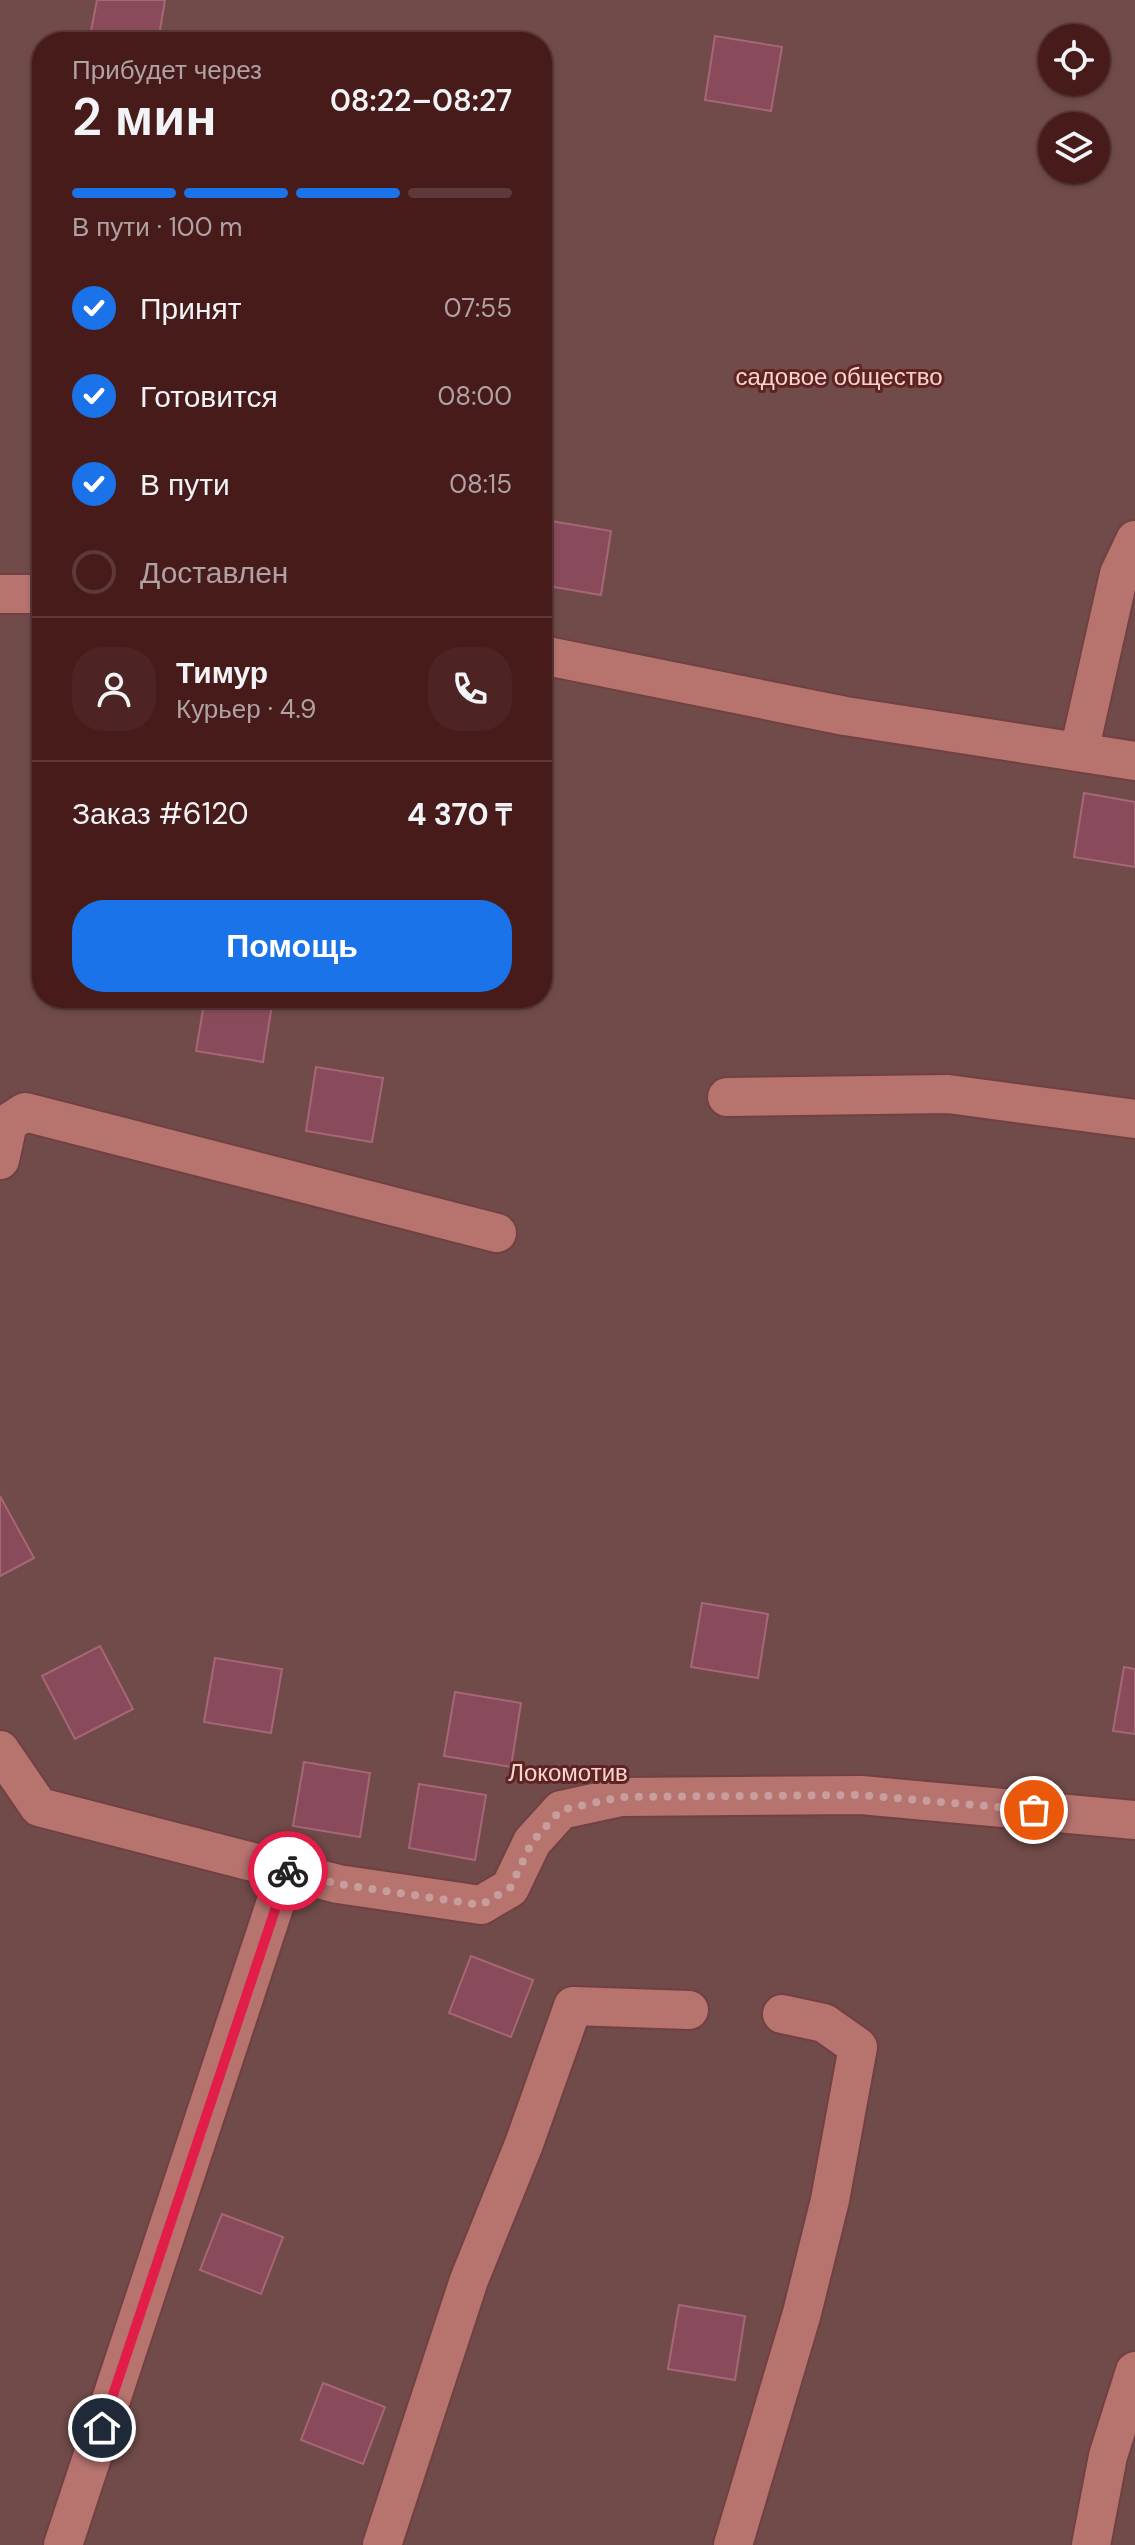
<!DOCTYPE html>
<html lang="ru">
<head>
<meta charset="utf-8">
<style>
	body { margin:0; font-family:"DM Sans",sans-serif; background:#4d2423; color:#f1f3f6; height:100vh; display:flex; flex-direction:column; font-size:30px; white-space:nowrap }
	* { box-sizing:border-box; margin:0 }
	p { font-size:26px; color:#b0a1a2 }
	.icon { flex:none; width:44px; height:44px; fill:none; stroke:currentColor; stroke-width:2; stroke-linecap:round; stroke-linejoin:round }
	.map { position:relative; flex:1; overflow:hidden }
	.details { position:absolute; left:32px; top:32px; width:520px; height:976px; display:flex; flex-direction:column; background:#461b1a; border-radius:32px; box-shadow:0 2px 6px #0004,0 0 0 2px #5e3939 }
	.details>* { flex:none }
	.fabs { position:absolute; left:1038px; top:24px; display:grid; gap:16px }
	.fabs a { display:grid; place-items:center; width:72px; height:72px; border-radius:50%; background:#461b1a; box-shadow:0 2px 6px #0004,0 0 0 2px #5e3939; font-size:40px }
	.pin { position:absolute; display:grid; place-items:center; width:68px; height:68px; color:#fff; margin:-34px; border:4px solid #fff; border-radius:50%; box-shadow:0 2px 8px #0007 }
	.courier { position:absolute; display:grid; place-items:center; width:80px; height:80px; margin:-40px; border:6px solid #e11d48; border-radius:50%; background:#fff; color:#222; box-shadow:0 2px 10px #0007 }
	.overview em { font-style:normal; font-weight:600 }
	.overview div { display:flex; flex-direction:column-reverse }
	.overview { display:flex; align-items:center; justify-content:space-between; height:136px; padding:0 40px }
	h1 { font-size:52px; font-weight:600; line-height:60px }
	.bar { display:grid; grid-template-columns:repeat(4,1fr); gap:12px 8px; align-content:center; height:96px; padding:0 40px }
	.bar i { height:10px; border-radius:6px; background:#5e3939 }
	.bar .on { background:#1a73e8 }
	.bar p { grid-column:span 4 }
	.line { display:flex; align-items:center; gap:20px; padding:0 40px; border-top:2px solid #5e3939 }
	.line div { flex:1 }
	.round { display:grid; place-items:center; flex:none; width:84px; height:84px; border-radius:32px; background:#4d2423 }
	ol { padding:0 40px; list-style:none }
	li { display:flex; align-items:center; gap:24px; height:88px }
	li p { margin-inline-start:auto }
	li .icon { padding:8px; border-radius:50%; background:#1a73e8; color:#fff; stroke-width:4 }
	li:last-child { color:#b0a1a2 }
	li i { width:44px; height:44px; border:4px solid #5e3939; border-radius:50% }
	.cta { display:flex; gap:16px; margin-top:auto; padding:16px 40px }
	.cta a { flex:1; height:92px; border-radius:32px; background:#1a73e8; color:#fff; font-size:32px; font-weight:600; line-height:92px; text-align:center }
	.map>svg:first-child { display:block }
	.green { fill:#704b49; fill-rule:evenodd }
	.building { fill:#894b5c; stroke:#a76676; stroke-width:2 }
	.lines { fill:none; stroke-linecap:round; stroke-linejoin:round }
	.street-casing { stroke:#724041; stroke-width:42 }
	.street { stroke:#b7746f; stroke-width:38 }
	.done { stroke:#c79e9c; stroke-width:8; stroke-dasharray:0 14.4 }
	.route { stroke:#e11d48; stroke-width:10 }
	.labels { text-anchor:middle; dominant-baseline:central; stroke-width:6; stroke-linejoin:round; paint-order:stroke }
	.park-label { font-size:24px; fill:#fad3d0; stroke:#5e2423 }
</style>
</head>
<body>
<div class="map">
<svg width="1135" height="2545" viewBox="0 0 1135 2545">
	<rect width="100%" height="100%" fill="#5e2423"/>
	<path class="green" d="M0,0H1135V2545H0ZM1052,38H1096V82H1052ZM42,42H542V998H42ZM1052,126H1096V170H1052Z"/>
	<path class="building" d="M97,0H165L158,42L91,31Z
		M715,36L782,47L771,111L705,100Z
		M545,520L611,531L601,595L542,585V537Z
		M1084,793L1135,802V867L1074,857Z
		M205,998H273L263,1062L196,1051Z
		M316,1067L383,1078L372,1142L306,1131Z
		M0,1496L34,1558L0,1576Z
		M702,1603L768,1614L758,1678L691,1667Z
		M100,1646L133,1709L75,1739L42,1676Z
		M215,1658L282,1669L271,1733L204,1722Z
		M1124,1667L1135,1669V1734L1113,1731Z
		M455,1692L521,1703L511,1767L444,1756Z
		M304,1762L370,1773L360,1837L293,1826Z
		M419,1784L486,1795L475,1860L409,1848Z
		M471,1956L533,1980L511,2037L449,2013Z
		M222,2214L283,2237L261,2294L200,2270Z
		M679,2305L745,2316L735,2380L668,2369Z
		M323,2383L385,2407L363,2464L301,2440Z"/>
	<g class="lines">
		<defs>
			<path id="street" d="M0,594H42
				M542,655L845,716L1135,761
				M1079,752L1119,574L1135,540
				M727,1097L948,1094L1135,1119
				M0,1160L8,1123L25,1112L497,1233
				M0,1750L39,1807L338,1884L481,1905L510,1888L532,1842L561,1810L621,1797L861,1795L1135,1820
				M63,2545L286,1871
				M382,2545L469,2280L524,2144L573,2006L689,2010
				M733,2545L802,2313L830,2200L858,2047L824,2023L782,2014
				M1091,2545L1108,2456L1135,2371"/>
		</defs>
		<use href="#street" class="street-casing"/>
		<use href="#street" class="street"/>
	</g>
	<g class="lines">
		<path class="done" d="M288,1871L338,1884L481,1905L510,1888L532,1842L561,1810L621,1797L861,1795L1034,1810"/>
		<path class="route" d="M102,2428L288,1871"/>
	</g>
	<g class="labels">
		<g class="park-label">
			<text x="839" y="376">садовое общество</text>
			<text x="568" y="1772">Локомотив</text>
		</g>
	</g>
</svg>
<div class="fabs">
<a><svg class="icon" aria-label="locate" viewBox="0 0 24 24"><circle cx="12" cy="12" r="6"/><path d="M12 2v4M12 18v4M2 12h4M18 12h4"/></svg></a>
<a><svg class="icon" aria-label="layers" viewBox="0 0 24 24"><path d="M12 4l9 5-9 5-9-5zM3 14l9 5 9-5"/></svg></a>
</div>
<div class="pin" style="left:1034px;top:1810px;background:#ea580c"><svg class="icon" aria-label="bag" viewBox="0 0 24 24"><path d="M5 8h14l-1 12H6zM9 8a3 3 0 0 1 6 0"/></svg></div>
<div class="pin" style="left:102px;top:2428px;background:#1f2937"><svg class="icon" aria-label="home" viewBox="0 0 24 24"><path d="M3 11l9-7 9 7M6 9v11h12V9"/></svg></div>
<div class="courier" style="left:288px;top:1871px"><svg class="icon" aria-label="bike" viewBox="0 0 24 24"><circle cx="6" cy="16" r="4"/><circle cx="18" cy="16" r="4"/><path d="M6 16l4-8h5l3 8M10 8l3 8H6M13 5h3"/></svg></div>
<section class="details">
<div class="overview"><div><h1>2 мин</h1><p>Прибудет через</p></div><em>08:22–08:27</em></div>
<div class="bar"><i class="on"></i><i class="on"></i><i class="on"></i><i></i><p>В пути · 100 m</p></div>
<ol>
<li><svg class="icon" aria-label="check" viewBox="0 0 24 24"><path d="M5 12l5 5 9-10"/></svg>Принят<p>07:55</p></li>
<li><svg class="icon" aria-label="check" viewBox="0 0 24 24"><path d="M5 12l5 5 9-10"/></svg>Готовится<p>08:00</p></li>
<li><svg class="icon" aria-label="check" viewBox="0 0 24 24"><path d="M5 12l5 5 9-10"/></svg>В пути<p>08:15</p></li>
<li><i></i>Доставлен</li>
</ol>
<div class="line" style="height:144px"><a class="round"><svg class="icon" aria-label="person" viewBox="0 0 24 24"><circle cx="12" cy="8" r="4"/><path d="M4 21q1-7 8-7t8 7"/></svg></a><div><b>Тимур</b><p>Курьер · 4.9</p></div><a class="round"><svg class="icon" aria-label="phone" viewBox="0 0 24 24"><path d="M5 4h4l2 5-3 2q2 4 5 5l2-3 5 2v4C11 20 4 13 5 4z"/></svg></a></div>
<div class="line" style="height:104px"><div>Заказ #6120</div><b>4 370 ₸</b></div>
<div class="cta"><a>Помощь</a></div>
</section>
</div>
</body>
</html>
